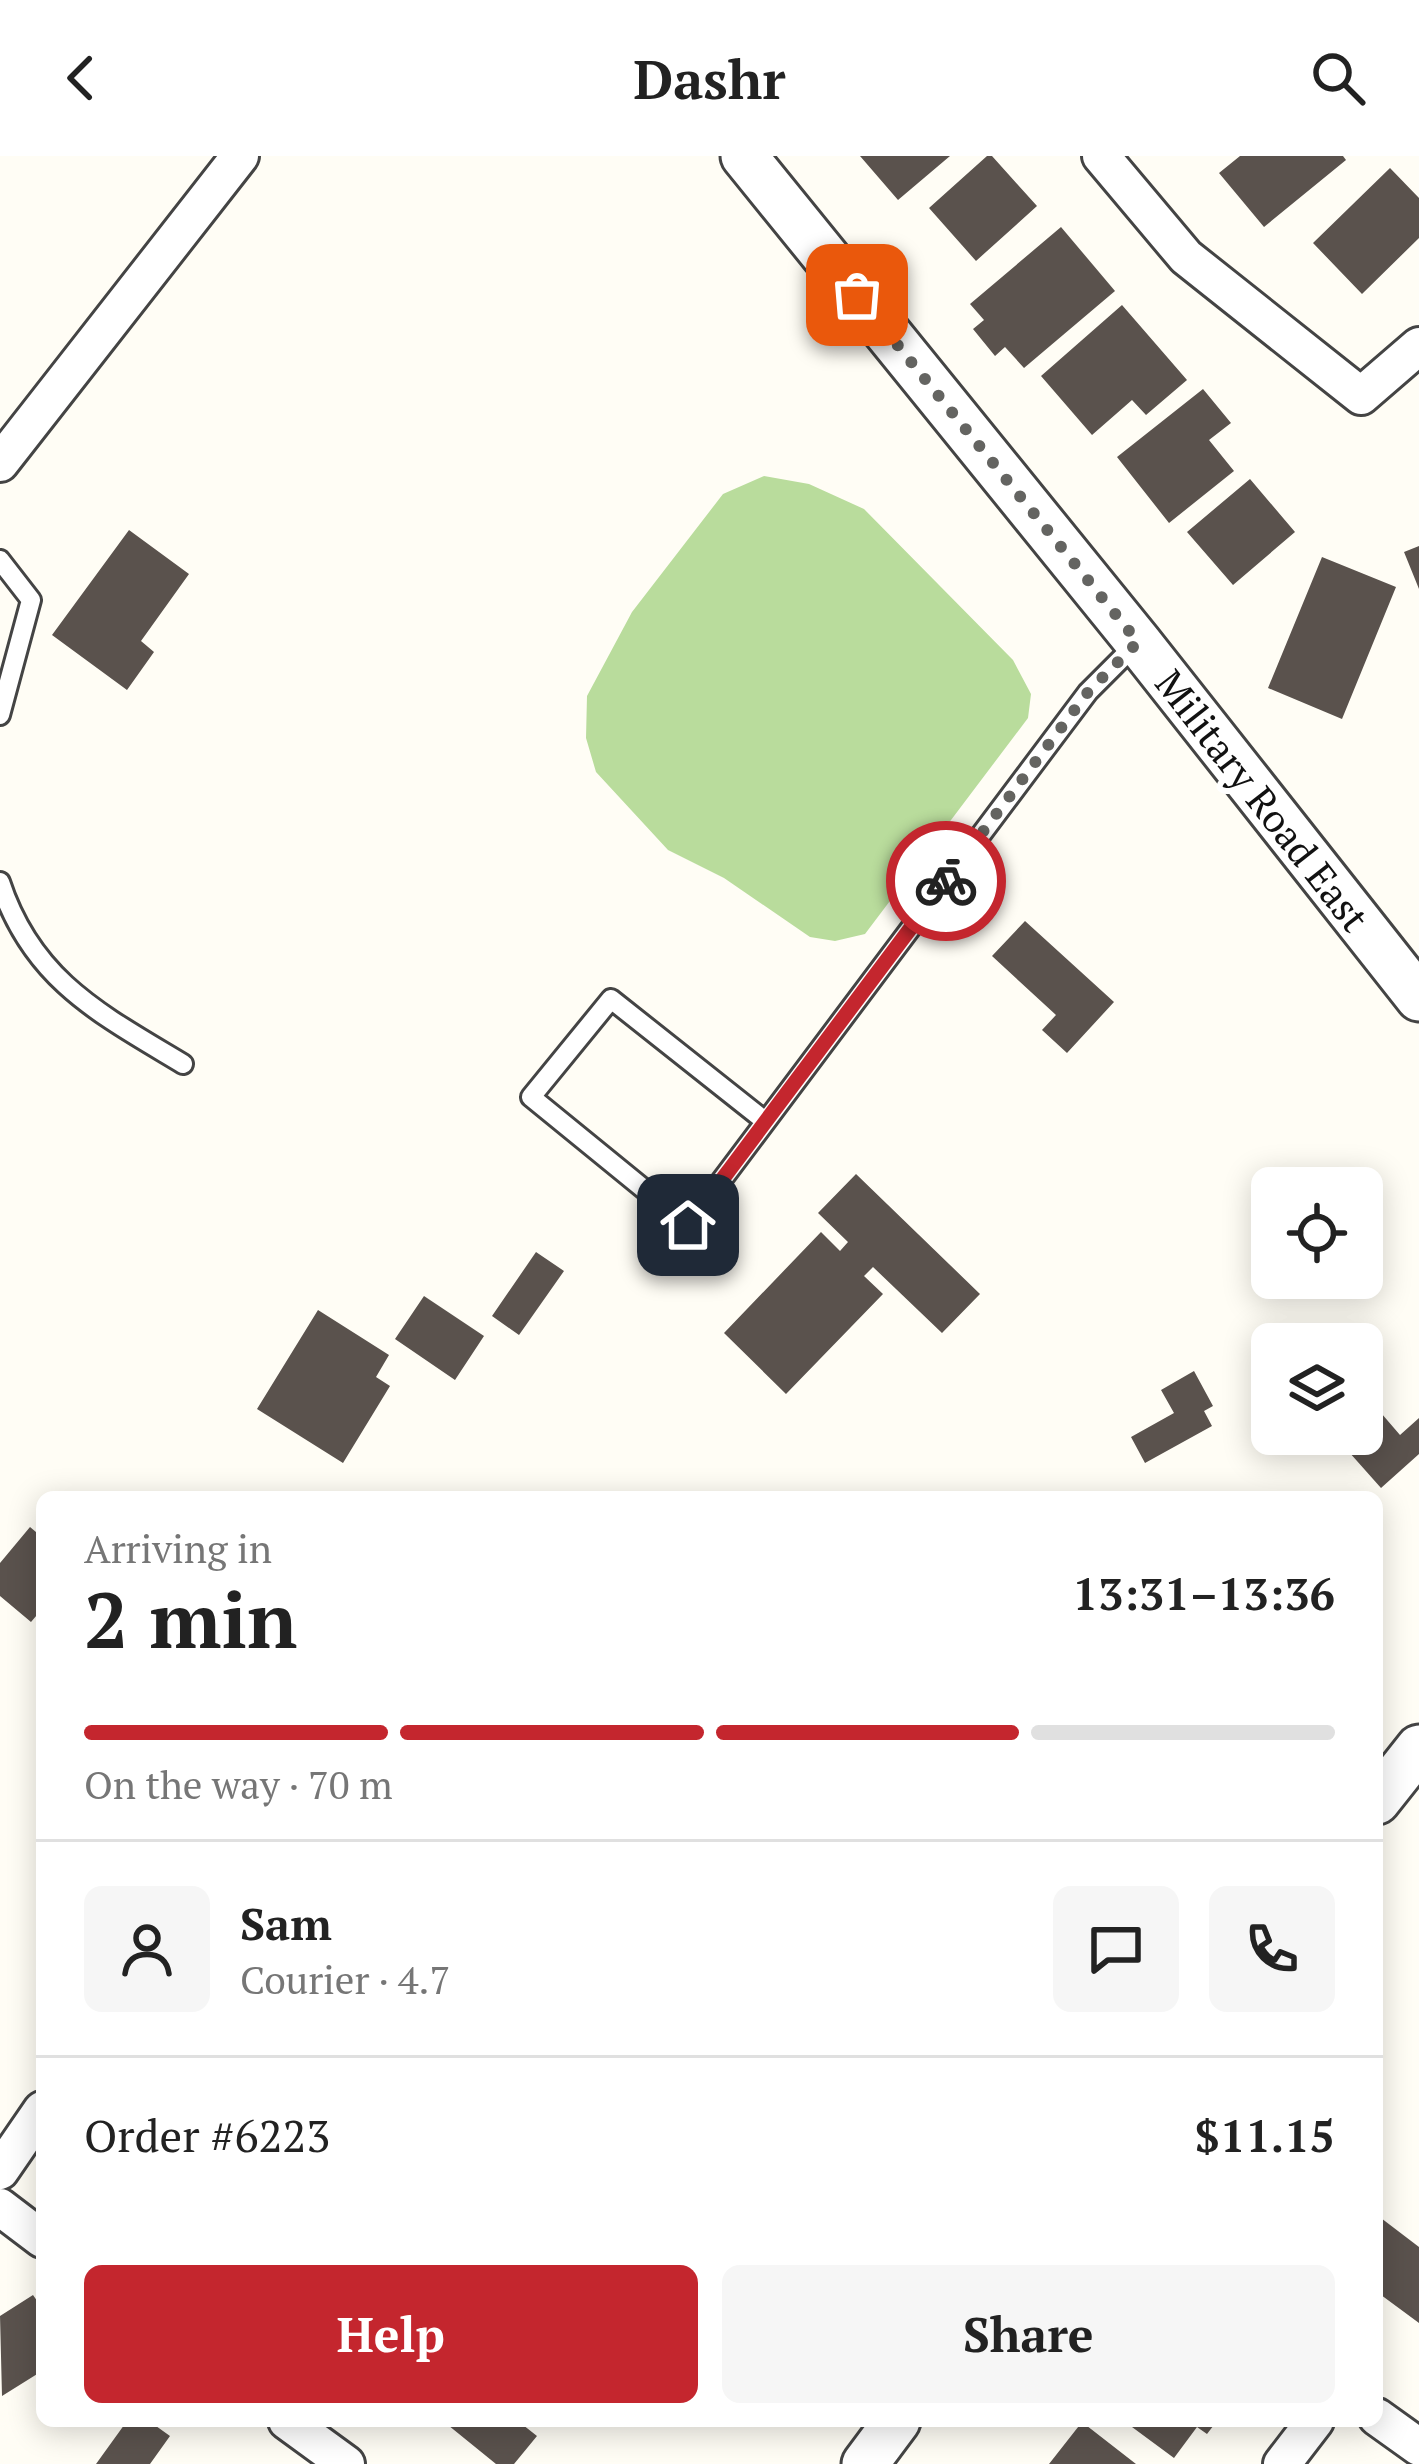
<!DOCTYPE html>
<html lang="en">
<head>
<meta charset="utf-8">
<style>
	body { margin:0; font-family:"PT Serif",serif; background:#f6f6f6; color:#222; height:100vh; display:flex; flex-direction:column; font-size:45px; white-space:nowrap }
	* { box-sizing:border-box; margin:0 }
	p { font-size:39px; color:#767676 }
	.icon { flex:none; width:66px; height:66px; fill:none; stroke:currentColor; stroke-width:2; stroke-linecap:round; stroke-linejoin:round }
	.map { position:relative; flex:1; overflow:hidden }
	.sheet { position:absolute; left:36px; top:1335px; width:1347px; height:936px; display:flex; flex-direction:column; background:#fff; border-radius:18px; box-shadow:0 6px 30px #0003 }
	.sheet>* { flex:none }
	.buttons { position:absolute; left:1251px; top:1011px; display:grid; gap:24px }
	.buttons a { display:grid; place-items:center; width:132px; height:132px; border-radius:18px; background:#fff; box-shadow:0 6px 30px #0003; font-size:60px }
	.pin { position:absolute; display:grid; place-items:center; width:102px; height:102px; color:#fff; margin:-51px; border-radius:24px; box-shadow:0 6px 18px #0006 }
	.courier { position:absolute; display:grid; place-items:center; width:120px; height:120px; margin:-60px; border:9px solid #c4262e; border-radius:50%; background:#fff; color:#222; box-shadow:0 3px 15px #0007 }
	.summary em { font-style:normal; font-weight:700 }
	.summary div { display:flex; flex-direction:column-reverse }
	.summary { display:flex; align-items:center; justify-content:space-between; height:204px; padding:0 48px }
	h1 { font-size:78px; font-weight:700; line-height:90px }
	.bar { display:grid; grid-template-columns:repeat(4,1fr); gap:18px 12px; align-content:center; height:144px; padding:0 48px }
	.bar i { height:15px; border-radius:9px; background:#e0e0e0 }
	.bar .active { background:#c4262e }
	.bar p { grid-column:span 4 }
	.line { display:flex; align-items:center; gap:30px; padding:0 48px; border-top:3px solid #e0e0e0 }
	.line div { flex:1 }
	.round { display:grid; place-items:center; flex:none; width:126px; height:126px; border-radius:18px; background:#f6f6f6 }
	.primary-button { display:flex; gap:24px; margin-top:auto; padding:24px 48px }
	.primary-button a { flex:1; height:138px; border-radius:18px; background:#c4262e; color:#fff; font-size:48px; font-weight:700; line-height:138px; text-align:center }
	.primary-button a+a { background:#f6f6f6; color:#222 }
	header { display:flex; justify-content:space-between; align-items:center; height:156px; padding:0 48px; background:#fff; font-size:54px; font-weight:700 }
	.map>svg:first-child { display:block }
	.forest { fill:#b9dc9c }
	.building { fill:#5a524d }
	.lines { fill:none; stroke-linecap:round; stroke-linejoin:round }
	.service-casing { stroke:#444; stroke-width:24 }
	.minor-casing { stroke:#444; stroke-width:42 }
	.tertiary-casing { stroke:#444; stroke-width:51 }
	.service { stroke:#fff; stroke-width:18 }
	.minor { stroke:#fff; stroke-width:36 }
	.tertiary { stroke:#fff; stroke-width:45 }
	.done { stroke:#646461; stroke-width:12; stroke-dasharray:0 21.6 }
	.route { stroke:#c4262e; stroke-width:15 }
	.labels { text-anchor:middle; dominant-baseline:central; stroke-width:12; stroke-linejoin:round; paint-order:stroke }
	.street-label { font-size:39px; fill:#111; stroke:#fff }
</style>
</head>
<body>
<header><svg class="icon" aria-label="back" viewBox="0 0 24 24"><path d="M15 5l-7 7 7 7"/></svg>Dashr<svg class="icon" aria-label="search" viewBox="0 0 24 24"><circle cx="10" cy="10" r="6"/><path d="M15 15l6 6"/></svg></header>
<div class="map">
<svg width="1419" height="2308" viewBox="0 0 1419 2308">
	<rect width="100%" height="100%" fill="#fffdf5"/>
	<path class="forest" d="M764,320L809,328L864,353L1013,504L1031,538L1028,562L865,778L835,785L810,781L724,722L668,694L596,616L586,582L587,540L632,456L723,338Z"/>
	<path class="building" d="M860,0H950L898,44Z
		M987,0H992L1037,50L976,105L929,52Z
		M1240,0H1343L1346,4L1264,71L1219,17Z
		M1390,12L1419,42V82L1362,138L1313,87Z
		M1061,71L1115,135L1024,212L1005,191L995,200L973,173L984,164L970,148Z
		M1122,149L1187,224L1146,259L1132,244L1092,279L1041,220Z
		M1203,233L1231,267L1209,284L1234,315L1169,367L1117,301Z
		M1250,323L1295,376L1233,429L1187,376Z
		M129,374L189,418L141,485L154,496L127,534L52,479Z
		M1419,390V433L1404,396Z
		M1322,401L1396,431L1342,563L1268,532Z
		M1025,765L1114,846L1067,897L1042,874L1056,859L992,800Z
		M856,1018L980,1138L942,1177L873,1111L864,1120L883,1138L786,1238L724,1177L821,1076L840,1095L848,1086L818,1057Z
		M536,1096L564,1115L519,1179L492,1160Z
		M424,1140L484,1180L455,1224L395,1183Z
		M318,1154L389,1199L376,1221L390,1230L343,1307L257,1253Z
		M1194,1215L1213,1250L1204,1255L1212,1270L1145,1307L1131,1281L1174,1257L1161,1234Z
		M1369,1243L1400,1279L1419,1262V1298L1381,1332L1333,1278H1362V1249Z
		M30,1371L42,1381V1453L31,1466L0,1440V1407Z
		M1377,2059L1419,2091V2167L1377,2136Z
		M33,2139L42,2152V2215L2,2240L0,2160Z
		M127,2265H149L170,2280L150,2308H96Z
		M443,2265H518L537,2280L514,2308H496Z
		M1137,2265H1217L1207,2278L1197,2271L1174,2302L1132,2271Z
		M1082,2266L1136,2308H1049Z"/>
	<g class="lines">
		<defs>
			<path id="service" d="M0,404L31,444L0,559
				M0,726C32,824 100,858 183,908
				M765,965L611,843L531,941L688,1069L1088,536L1138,486"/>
			<path id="minor" d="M1101,0L1186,101L1361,240L1419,190
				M0,307L240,0
				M0,2015L42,1954
				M0,2051L42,2083
				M1377,2261L1419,2291
				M287,2265L346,2308
				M1282,2308L1315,2265"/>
			<path id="tertiary" d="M744,0L1138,486L1419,842
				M1377,1645L1419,1592
				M865,2308L897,2265"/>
		</defs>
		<use href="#service" class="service-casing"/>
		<use href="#minor" class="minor-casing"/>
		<use href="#tertiary" class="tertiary-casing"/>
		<use href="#service" class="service"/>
		<use href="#minor" class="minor"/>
		<use href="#tertiary" class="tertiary"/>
	</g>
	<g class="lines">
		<path class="done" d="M857,139L1138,486L1088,536L946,725"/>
		<path class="route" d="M688,1069L946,725"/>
	</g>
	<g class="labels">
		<g class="street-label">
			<text transform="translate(1263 644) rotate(52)">Military Road East</text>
		</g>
	</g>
</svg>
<div class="buttons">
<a><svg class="icon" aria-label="locate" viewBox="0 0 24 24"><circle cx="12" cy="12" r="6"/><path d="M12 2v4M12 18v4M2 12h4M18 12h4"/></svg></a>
<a><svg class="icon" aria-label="layers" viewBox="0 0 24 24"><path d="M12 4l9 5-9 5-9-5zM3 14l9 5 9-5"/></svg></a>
</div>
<div class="pin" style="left:857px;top:139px;background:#ea580c"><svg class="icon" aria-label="bag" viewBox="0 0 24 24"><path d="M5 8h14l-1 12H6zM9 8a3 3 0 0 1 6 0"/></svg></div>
<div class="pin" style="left:688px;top:1069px;background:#1f2937"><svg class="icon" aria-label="home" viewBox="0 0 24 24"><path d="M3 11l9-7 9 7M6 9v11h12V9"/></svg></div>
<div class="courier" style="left:946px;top:725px"><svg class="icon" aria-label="bike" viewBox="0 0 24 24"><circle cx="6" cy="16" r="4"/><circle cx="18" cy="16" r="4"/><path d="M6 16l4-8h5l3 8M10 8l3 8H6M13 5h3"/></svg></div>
<section class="sheet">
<div class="summary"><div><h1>2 min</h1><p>Arriving in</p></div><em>13:31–13:36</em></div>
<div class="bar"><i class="active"></i><i class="active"></i><i class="active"></i><i></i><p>On the way · 70 m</p></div>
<div class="line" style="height:216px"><a class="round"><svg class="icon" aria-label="person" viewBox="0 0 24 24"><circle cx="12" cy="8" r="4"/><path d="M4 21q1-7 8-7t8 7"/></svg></a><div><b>Sam</b><p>Courier · 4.7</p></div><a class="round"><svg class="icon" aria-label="chat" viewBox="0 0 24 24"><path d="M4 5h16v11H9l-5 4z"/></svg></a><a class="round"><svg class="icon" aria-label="phone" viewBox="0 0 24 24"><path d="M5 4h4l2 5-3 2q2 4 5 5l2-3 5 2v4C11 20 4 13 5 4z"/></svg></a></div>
<div class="line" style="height:156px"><div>Order #6223</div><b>$11.15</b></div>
<div class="primary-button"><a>Help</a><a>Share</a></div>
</section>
</div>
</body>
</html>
